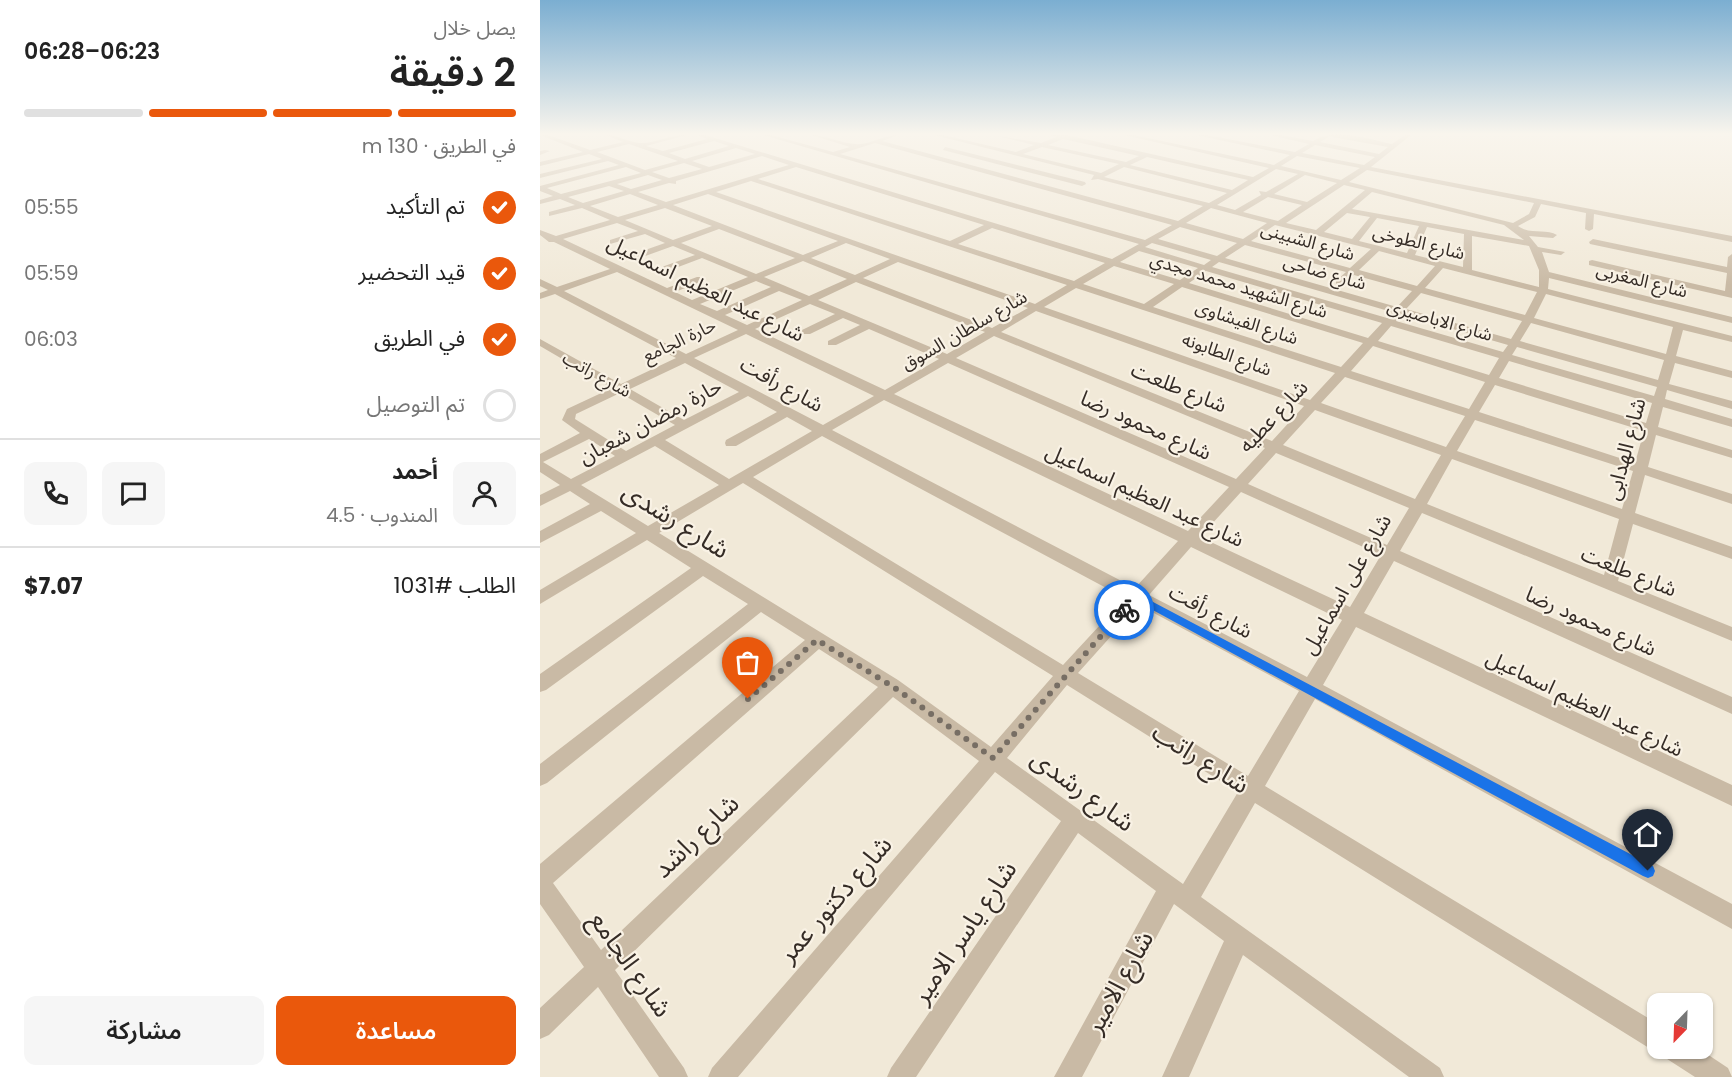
<!DOCTYPE html>
<html lang="ar">
<head>
<meta charset="utf-8">
<style>
	body { margin:0; font-family:Poppins,"Noto Sans Arabic",sans-serif; background:#f6f6f6; color:#222; direction:rtl; height:100vh; display:flex; flex-direction:column; font-size:22px; white-space:nowrap }
	* { box-sizing:border-box; margin:0 }
	p { font-size:20px; color:#767676 }
	.icon { flex:none; width:33px; height:33px; fill:none; stroke:currentColor; stroke-width:2; stroke-linecap:round; stroke-linejoin:round }
	.map { position:relative; flex:1; overflow:hidden; direction:ltr }
	.details { display:flex; flex-direction:column; background:#fff; width:540px }
	.details>* { flex:none }
	.needle { width:39px; rotate:203deg }
	.controls { position:absolute; left:1107px; top:993px; display:grid; gap:12px }
	.controls a { display:grid; place-items:center; width:66px; height:66px; border-radius:12px; background:#fff; box-shadow:0 2px 4px #0004; font-size:30px }
	.pin { position:absolute; display:grid; place-items:center; width:51px; height:51px; color:#fff; margin:-62px -26px; border-radius:50% 50% 50% 0; rotate:-45deg; box-shadow:0 0 6px #0007 }
	.pin .icon { rotate:45deg }
	.courier { position:absolute; display:grid; place-items:center; width:60px; height:60px; margin:-30px; border:4px solid #1a73e8; border-radius:50%; background:#fff; color:#222; box-shadow:0 2px 8px #0007 }
	.head em { font-style:normal; font-weight:600 }
	.head div { display:flex; flex-direction:column-reverse }
	.head { display:flex; align-items:center; justify-content:space-between; height:102px; padding:0 24px }
	h1 { font-size:39px; font-weight:600; line-height:45px }
	.bar { display:grid; grid-template-columns:repeat(4,1fr); gap:9px 6px; align-content:center; height:72px; padding:0 24px }
	.bar i { height:8px; border-radius:4px; background:#e0e0e0 }
	.bar .current { background:#ea580c }
	.bar p { grid-column:span 4 }
	.line { display:flex; align-items:center; gap:15px; padding:0 24px; border-top:2px solid #e0e0e0 }
	.line div { flex:1 }
	.round { display:grid; place-items:center; flex:none; width:63px; height:63px; border-radius:12px; background:#f6f6f6 }
	ol { padding:0 24px; list-style:none }
	li { display:flex; align-items:center; gap:18px; height:66px }
	li p { margin-inline-start:auto }
	li .icon { padding:6px; border-radius:50%; background:#ea580c; color:#fff; stroke-width:4 }
	li:last-child { color:#767676 }
	li i { width:33px; height:33px; border:3px solid #e0e0e0; border-radius:50% }
	.button { display:flex; gap:12px; margin-top:auto; padding:12px 24px }
	.button a { flex:1; height:69px; border-radius:12px; background:#ea580c; color:#fff; font-size:24px; font-weight:600; line-height:69px; text-align:center }
	.button a+a { background:#f6f6f6; color:#222 }
	main { display:flex; flex:1; min-height:0 }
	.map>svg:first-child { display:block }
	.lines { fill:none; stroke-linecap:round; stroke-linejoin:round }
	.street { fill:#c9baa5; fill-rule:evenodd }
	.route { fill:#1a73e8 }
	.done { stroke:#776e64; stroke-width:6; stroke-dasharray:0 10.8 }
	.labels { text-anchor:middle; dominant-baseline:central; stroke-width:4.5; stroke-linejoin:round; paint-order:stroke }
	.far-street-label { font-size:18px; fill:#352c26; stroke:#f9f2e5 }
	.street-label { font-size:21px; fill:#352c26; stroke:#f9f2e5 }
	.near-street-label { font-size:26px; fill:#352c26; stroke:#f9f2e5 }
</style>
</head>
<body>
<main>
<div class="map">
<svg width="1192" height="1077" viewBox="0 0 1192 1077">
	<rect width="100%" height="100%" fill="#f1e9d8"/>
	<g class="lines">
		<path class="street" d="M0,135H8L50,150L83,142L66,135C78,135 88,142 99,143C115,144 131,134 147,135L106,146L123,151L167,139L157,135H165L572,259L599,244L223,135H231L293,152L310,147L271,135C286,135 300,143 315,144C328,146 343,135 358,135L342,141L638,221L663,206L558,179L551,180L554,175L394,135H403L476,152L494,145L453,135L501,143L516,137L510,135H527L713,177L729,168L584,135H594L734,165L750,155L656,135H667L755,152L769,144L730,135H741L773,141C796,127 828,139 852,144L865,135H871L831,167L1192,236V242L1054,214L1053,229L1049,231L1045,229L1046,213L1001,204L995,217L978,226C990,235 1006,228 1017,235L1013,238L989,236L998,247L1025,252L1021,255L1002,252L1009,272L1192,317V323L1009,278L1008,289L1192,336V342L1143,330L1136,356L1192,371V378L1135,363L1129,384L1192,401V409L1127,390L1125,399L1192,419V427L1123,407L1118,427L1192,450V458L1116,435L1108,467L1192,494V504L1105,475L1095,513L1192,547V559L1093,524L1078,581L1192,627V641L882,513L860,551L1192,697V714L854,561L824,613L1192,785V806L816,627L783,685L1192,904V929L775,699L725,786L1118,1024V1048H1158L1188,1068L1192,1077H1155L1124,1057L1121,1051L1118,1052L1109,1048L715,803L661,897L900,1068L904,1077H869L703,955L649,1077H622L684,941L634,904L542,1077H514L616,891L538,833L376,1077H347L351,1068L521,821L455,772L198,1077H168L172,1068L439,761L353,697L75,970L144,1068L148,1077H119L58,987L9,1035L0,1039V1008L44,967L0,904V864L265,640L221,612L7,783L0,786V764L208,604L163,576L6,690L0,692V674L151,568L107,540L0,604V590L96,533L61,511L0,543V531L50,504L30,491L0,506V495L20,485L0,472V454L40,433L22,420L27,409L72,388L0,346V339L81,384L136,358L15,294L0,299V293L8,290L0,286V279L17,287L70,269L14,242H9L0,235V230L16,236L70,220L42,208L9,216V212L35,205L20,199L0,204V200L13,196L0,191V186L79,165L68,161L0,178V174L62,159L49,154L0,166V162L43,152ZM790,136L792,137L848,147L839,154L780,142ZM523,139L599,156L586,162L508,145ZM174,141L189,146L145,159L129,153ZM335,143L632,225L605,240L300,154ZM89,144L138,161L105,170L57,152ZM775,145L835,157L824,165L762,153ZM502,147L579,164L561,173L483,154ZM196,148L215,154L169,167L152,161ZM222,156L249,165L126,202L98,192L129,183L136,184V181ZM757,156L820,168L801,180L741,166ZM607,157L708,180L692,190L590,165ZM144,163L162,169L129,178L112,172ZM86,167L101,173L21,194L7,188ZM256,167L444,225L410,241L218,179ZM584,167L687,193L669,203L564,177ZM736,169L758,174L726,192L719,191L721,195L695,210L677,205ZM827,170L994,203L989,214L973,223L809,182ZM108,175L122,180L91,189L77,184ZM765,175L797,183L767,202L734,194ZM211,181L527,285L495,304L176,192ZM804,185L825,190L776,230L746,223ZM69,186L84,191L43,203L28,197ZM832,192L964,225L984,240L812,209ZM90,194L118,205L78,217L50,206ZM168,194L298,241L263,255L133,205ZM728,197L762,205L738,221L703,212ZM125,208L172,226L133,240L85,220ZM671,208L727,223L703,239L646,223ZM807,213L830,217L812,239L784,232ZM837,218L879,226L867,253L819,241ZM77,223L98,231L70,240V244L105,234L125,243L91,255V259H97L133,246L155,255L119,268V272H125L162,258L208,277L152,300L135,292L163,281V277H157L127,288L23,239ZM735,225L831,249L810,268L711,241ZM640,227L697,243L677,256L618,239ZM887,227L924,234L923,267L875,255ZM452,228L565,263L534,281L418,244ZM179,229L255,258L216,274L141,243ZM932,236L989,246L999,270V287L932,270ZM306,243L350,259L315,275L271,258ZM612,243L671,260L664,265L605,247ZM705,245L806,272L796,281V285H802L814,275L872,291L857,307L685,258ZM599,251L658,268L640,280L580,262ZM839,251L895,266L877,286L819,270ZM263,261L307,279L269,296L224,277ZM358,262L488,308L452,328L323,278ZM679,262L852,312L847,318L672,267ZM574,266L634,284L604,304L543,284ZM903,268L997,292L985,315L885,288ZM666,271L842,323L828,338L649,283ZM77,272L198,330L146,354L24,291ZM216,281L231,287L177,311L160,304ZM316,282L445,332L407,354L278,300ZM642,287L823,343L801,367L613,307ZM536,288L795,373L770,400L504,307ZM239,291L262,300L207,325L185,315ZM881,293L982,321L971,339L866,309ZM1006,294L1133,327L1126,354L994,318ZM270,304L295,314L262,330V334H270L303,318L320,325L288,341V345H296L329,329L399,359L345,390L215,329ZM496,311L764,406L732,441L461,332ZM861,314L968,345L963,352L856,321ZM991,323L1124,360L1118,380L980,341ZM851,326L959,358L949,375L838,341ZM206,334L334,396L283,425L154,358ZM454,336L725,448L696,479L416,358ZM833,346L945,382L929,409L811,371ZM977,347L1117,387L1114,396L972,355ZM969,361L1112,403L1106,423L959,378ZM145,363L199,392L144,420L90,389ZM408,363L689,487L648,531L354,394ZM805,377L925,416L906,447L781,403ZM955,385L1104,431L1095,463L939,412ZM80,393L135,425L86,451L35,419L36,414ZM208,396L237,412L186,440L185,443L186,446H196L247,417L272,431L189,479L125,440ZM344,400L638,541L595,588L292,430ZM775,410L901,455L875,499L743,445ZM935,420L1093,471L1082,509L917,451ZM282,436L585,598L523,665L213,477ZM49,439L75,456L31,479L3,462ZM115,446L179,485L108,526L41,485ZM736,453L869,508L847,545L708,484ZM912,459L1079,519L1064,575L887,504ZM203,483L513,676L451,747L358,680L119,533ZM701,492L841,555L810,607L660,537ZM651,547L802,620L767,677L609,595ZM599,605L759,691L708,776L538,673ZM279,649L338,687L61,950L13,883ZM527,685L698,792L643,884L467,758Z
			M405,147L545,182L546,184L542,186L403,150Z
			M5,150L10,151L0,155V151Z
			M1053,239L1187,267L1188,257L1192,254V298L1049,265V261L1052,260L1185,291L1187,273L1050,244L1049,242Z"/>
	</g>
	<linearGradient id="sky" x2="0" y2="1"><stop stop-color="#7baed1"/><stop offset="0.47" stop-color="#f9f5ed"/><stop offset="1" stop-color="#f9f5ed" stop-opacity="0"/></linearGradient>
	<rect width="1192" height="285" fill="url(#sky)"/>
	<path class="route" d="M596,593L1113,866L1115,871L1113,876L1108,878L1103,876L598,602L588,613H581V607Z"/>
	<g class="lines">
		<path class="done" d="M208,699L277,640L352,686L453,758L584,610"/>
	</g>
	<g class="labels">
		<g class="far-street-label">
			<text transform="translate(768 241) rotate(16)">شارع الشبينى</text>
			<text transform="translate(879 242) rotate(14)">شارع الطوخى</text>
			<text transform="translate(785 272) rotate(16)">شارع ضاحى</text>
			<text transform="translate(1102 280) rotate(14)">شارع المغربى</text>
			<text transform="translate(699 285) rotate(17)">شارع الشهيد محمد مجدي</text>
			<text transform="translate(900 320) rotate(16)">شارع الاباصيرى</text>
			<text transform="translate(707 322) rotate(18)">شارع الفيشاوى</text>
			<text transform="translate(424 330) rotate(-30)">شارع سلطان السوق</text>
			<text transform="translate(139 340) rotate(-25)">حارة الجامع</text>
			<text transform="translate(687 354) rotate(20)">شارع الطابونه</text>
			<text transform="translate(57 374) rotate(29)">شارع راتب</text>
		</g>
		<g class="street-label">
			<text transform="translate(166 288) rotate(26)">شارع عبد العظيم اسماعيل</text>
			<text transform="translate(242 384) rotate(29)">شارع رأفت</text>
			<text transform="translate(639 387) rotate(22)">شارع طلعت</text>
			<text transform="translate(733 416) rotate(-47)">شارع عطيه</text>
			<text transform="translate(110 421) rotate(-28)">حارة رمضان شعبان</text>
			<text transform="translate(606 425) rotate(24)">شارع محمود رضا</text>
			<text transform="translate(1085 449) rotate(-75)">شارع الهدابى</text>
			<text transform="translate(605 495) rotate(25)">شارع عبد العظيم اسماعيل</text>
			<text transform="translate(1089 571) rotate(22)">شارع طلعت</text>
			<text transform="translate(806 584) rotate(-60)">شارع على اسماعيل</text>
			<text transform="translate(671 611) rotate(28)">شارع رأفت</text>
			<text transform="translate(1051 621) rotate(24)">شارع محمود رضا</text>
			<text transform="translate(1045 703) rotate(26)">شارع عبد العظيم اسماعيل</text>
		</g>
		<g class="near-street-label">
			<text transform="translate(136 520) rotate(32)">شارع رشدى</text>
			<text transform="translate(661 758) rotate(32)">شارع راتب</text>
			<text transform="translate(543 790) rotate(36)">شارع رشدى</text>
			<text transform="translate(156 836) rotate(-44)">شارع راشد</text>
			<text transform="translate(295 899) rotate(-49)">شارع دكتور عمر</text>
			<text transform="translate(424 932) rotate(-56)">شارع ياسر الامير</text>
			<text transform="translate(91 964) rotate(55)">شارع الجامع</text>
			<text transform="translate(579 982) rotate(-61)">شارع الامير</text>
		</g>
	</g>
</svg>
<div class="controls">
<a><svg class="needle" viewBox="-14 -14 28 28"><path d="M0-13l5 13h-10z" fill="#e53935"/><path d="M0 13l5-13h-10z" fill="#767676"/></svg></a>
</div>
<div class="pin" style="left:208px;top:699px;background:#ea580c"><svg class="icon" aria-label="bag" viewBox="0 0 24 24"><path d="M5 8h14l-1 12H6zM9 8a3 3 0 0 1 6 0"/></svg></div>
<div class="pin" style="left:1108px;top:871px;background:#1f2937"><svg class="icon" aria-label="home" viewBox="0 0 24 24"><path d="M3 11l9-7 9 7M6 9v11h12V9"/></svg></div>
<div class="courier" style="left:584px;top:610px"><svg class="icon" aria-label="bike" viewBox="0 0 24 24"><circle cx="6" cy="16" r="4"/><circle cx="18" cy="16" r="4"/><path d="M6 16l4-8h5l3 8M10 8l3 8H6M13 5h3"/></svg></div>
</div>
<section class="details">
<div class="head"><div><h1>2 دقيقة</h1><p>يصل خلال</p></div><em>06:23–06:28</em></div>
<div class="bar"><i class="current"></i><i class="current"></i><i class="current"></i><i></i><p>في الطريق · 130 m</p></div>
<ol>
<li><svg class="icon" aria-label="check" viewBox="0 0 24 24"><path d="M5 12l5 5 9-10"/></svg>تم التأكيد<p>05:55</p></li>
<li><svg class="icon" aria-label="check" viewBox="0 0 24 24"><path d="M5 12l5 5 9-10"/></svg>قيد التحضير<p>05:59</p></li>
<li><svg class="icon" aria-label="check" viewBox="0 0 24 24"><path d="M5 12l5 5 9-10"/></svg>في الطريق<p>06:03</p></li>
<li><i></i>تم التوصيل</li>
</ol>
<div class="line" style="height:108px"><a class="round"><svg class="icon" aria-label="person" viewBox="0 0 24 24"><circle cx="12" cy="8" r="4"/><path d="M4 21q1-7 8-7t8 7"/></svg></a><div><b>أحمد</b><p>المندوب · 4.5</p></div><a class="round"><svg class="icon" aria-label="chat" viewBox="0 0 24 24"><path d="M4 5h16v11H9l-5 4z"/></svg></a><a class="round"><svg class="icon" aria-label="phone" viewBox="0 0 24 24"><path d="M5 4h4l2 5-3 2q2 4 5 5l2-3 5 2v4C11 20 4 13 5 4z"/></svg></a></div>
<div class="line" style="height:78px"><div>الطلب #1031</div><b>$7.07</b></div>
<div class="button"><a>مساعدة</a><a>مشاركة</a></div>
</section>
</main>
</body>
</html>
